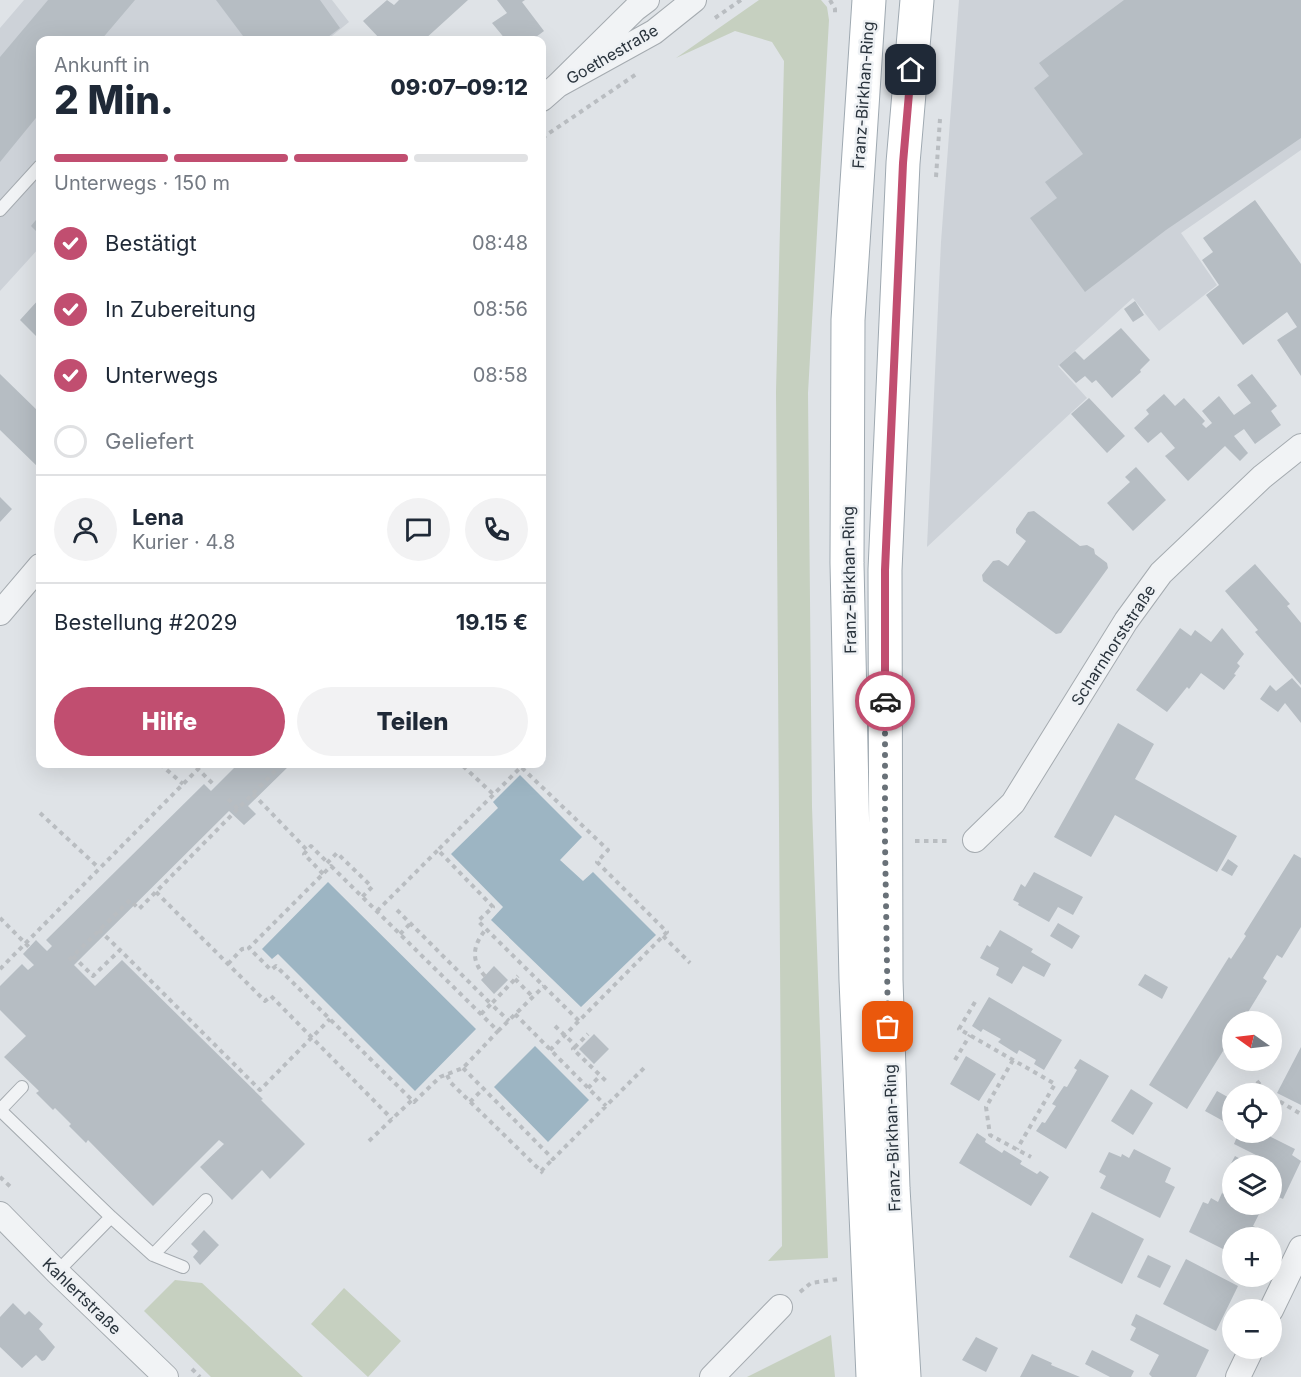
<!DOCTYPE html>
<html lang="de">
<head>
<meta charset="utf-8">
<style>
	body { margin:0; font-family:Inter,sans-serif; background:#f2f2f3; color:#1f2937; height:100vh; display:flex; flex-direction:column; font-size:22px; white-space:nowrap }
	* { box-sizing:border-box; margin:0 }
	p { font-size:20px; color:#747a83 }
	.icon { flex:none; width:33px; height:33px; fill:none; stroke:currentColor; stroke-width:2; stroke-linecap:round; stroke-linejoin:round }
	.map { position:relative; flex:1; overflow:hidden }
	.drawer { position:absolute; left:36px; top:36px; width:510px; height:732px; display:flex; flex-direction:column; background:#fff; border-radius:12px; box-shadow:0 6px 24px #0002 }
	.drawer>* { flex:none }
	.needle { width:39px; rotate:284deg }
	.tools { position:absolute; left:1222px; top:1011px; display:grid; gap:12px }
	.tools a { display:grid; place-items:center; width:60px; height:60px; border-radius:50%; background:#fff; box-shadow:0 6px 24px #0002; font-size:30px }
	.pin { position:absolute; display:grid; place-items:center; width:51px; height:51px; color:#fff; margin:-26px; border-radius:12px; box-shadow:0 3px 9px #0006 }
	.courier { position:absolute; display:grid; place-items:center; width:60px; height:60px; margin:-30px; border:4px solid #c14e70; border-radius:50%; background:#fff; color:#222; box-shadow:0 2px 8px #0007 }
	.head em { font-style:normal; font-weight:800 }
	.head div { display:flex; flex-direction:column-reverse }
	.head { display:flex; align-items:center; justify-content:space-between; height:102px; padding:0 18px }
	h1 { font-size:39px; font-weight:800; line-height:45px }
	.bar { display:grid; grid-template-columns:repeat(4,1fr); gap:9px 6px; align-content:center; height:72px; padding:0 18px }
	.bar i { height:8px; border-radius:4px; background:#e0e1e3 }
	.bar .current { background:#c14e70 }
	.bar p { grid-column:span 4 }
	.line { display:flex; align-items:center; gap:15px; padding:0 18px; border-top:2px solid #e0e1e3 }
	.line div { flex:1 }
	.round { display:grid; place-items:center; flex:none; width:63px; height:63px; border-radius:32px; background:#f2f2f3 }
	ol { padding:0 18px; list-style:none }
	li { display:flex; align-items:center; gap:18px; height:66px }
	li p { margin-inline-start:auto }
	li .icon { padding:6px; border-radius:50%; background:#c14e70; color:#fff; stroke-width:4 }
	li:last-child { color:#747a83 }
	li i { width:33px; height:33px; border:3px solid #e0e1e3; border-radius:50% }
	.button { display:flex; gap:12px; margin-top:auto; padding:12px 18px }
	.button a { flex:1; height:69px; border-radius:36px; background:#c14e70; color:#fff; font-size:24px; font-weight:800; line-height:69px; text-align:center }
	.button a+a { background:#f2f2f3; color:#1f2937 }
	.map>svg:first-child { display:block }
	.built { fill:#cdd2d8 }
	.green { fill:#c6d0c0 }
	.water { fill:#9db5c3 }
	.building { fill:#b6bdc3 }
	.lines { fill:none; stroke-linecap:round; stroke-linejoin:round }
	.lane-casing { stroke:#a5abb0; stroke-width:14 }
	.street-casing { stroke:#a5abb0; stroke-width:26 }
	.primary-casing { stroke:#9fa9b1; stroke-width:35 }
	.path { stroke:#b9bdc1; stroke-width:4; stroke-dasharray:4.5 4.5; stroke-linecap:butt }
	.lane { stroke:#f1f3f5; stroke-width:12 }
	.street { stroke:#f1f3f5; stroke-width:24 }
	.primary { stroke:#fff; stroke-width:33 }
	.done { stroke:#697178; stroke-width:6; stroke-dasharray:0 10.8 }
	.route { stroke:#c14e70; stroke-width:8 }
	.labels { text-anchor:middle; dominant-baseline:central; stroke-width:5; stroke-linejoin:round; paint-order:stroke }
	.street-label { font-size:16px; fill:#29333c; stroke:#eef1f4 }
</style>
</head>
<body>
<div class="map">
<svg width="1301" height="1377" viewBox="0 0 1301 1377">
	<rect width="100%" height="100%" fill="#dfe3e7"/>
	<path class="built" d="M24,0H332L349,22L327,40H40V247L0,291V28Z
		M959,0H1301V150L1181,233L1217,285L1159,331L1133,298L1058,366L1087,398L927,547L941,242Z"/>
	<path class="green" d="M759,0H821L827,7L829,20L808,393L812,807L828,1258L768,1261L782,1246L776,392L784,61L772,42L735,31L676,58Z
		M175,1280L202,1283L303,1377H211L144,1311Z
		M344,1288L401,1341L368,1377L311,1324Z
		M831,1335L835,1377H747Z"/>
	<path class="water" d="M520,775L582,837L560,860L583,881L593,872L656,935L581,1007L491,920L503,907L451,854L498,808L493,802Z
		M328,882L476,1029L415,1091L278,954L272,959L262,949Z
		M535,1046L589,1100L548,1142L494,1087Z"/>
	<path class="building" d="M48,0H135L101,40H40V113L0,162V57Z
		M216,0H320L340,28L324,40H246Z
		M387,0L394,5L399,0H468L424,40H381L363,21Z
		M497,0H525L522,2L544,31L532,40H506L492,23L507,13Z
		M1124,0H1301V138L1166,230L1085,292L1030,218L1057,198L1045,182L1083,154L1034,88L1049,76L1039,63Z
		M1255,200L1301,264V376L1277,340L1297,327L1287,312L1243,345L1206,295L1219,285L1202,260L1213,252L1203,238Z
		M40,215V235L31,226Z
		M40,298V340L20,320Z
		M1135,301L1144,315L1133,322L1124,309Z
		M1121,328L1150,360L1140,370L1141,372L1112,398L1096,380L1092,383L1085,376L1076,383L1059,365L1075,351L1084,360Z
		M0,374L40,413V469L0,430Z
		M1252,374L1277,406L1271,411L1281,425L1255,444L1244,429L1234,436L1248,453L1240,461L1225,446L1188,481L1165,456L1175,448L1161,432L1148,443L1134,428L1149,414L1146,410L1164,394L1175,406L1184,398L1205,421L1202,424L1206,428L1212,423L1202,411L1219,396L1234,415L1251,403L1237,385Z
		M1089,398L1125,436L1107,453L1071,414Z
		M1136,467L1166,500L1133,531L1107,503L1130,482L1125,477Z
		M0,497L12,509L0,522Z
		M1034,511L1080,546L1087,545L1094,549L1095,554L1107,563L1108,568L1061,633L1056,634L983,581L982,575L993,561L999,560L1008,566L1026,541L1016,533V529L1028,512Z
		M1255,564L1290,604L1287,606L1301,623V685L1255,632L1258,630L1225,591Z
		M1180,628L1191,636L1195,630L1211,642L1222,628L1244,654L1237,663L1240,666L1234,674L1236,675L1224,690L1201,673L1189,689L1187,687L1167,712L1136,690Z
		M1292,678L1301,688V723L1285,703L1278,712L1260,699L1270,685L1276,691Z
		M1118,723L1154,744L1135,779L1237,836L1217,872L1115,815L1091,857L1054,837Z
		M238,764H291L248,806L256,814L244,825L229,811L74,965L95,986L122,960L263,1099L261,1100L305,1144L270,1179L262,1170L232,1200L200,1167L224,1144L219,1140L153,1206L88,1140L86,1143L69,1126L71,1124L55,1108L53,1110L36,1093L39,1091L4,1057L26,1036L0,1010V986L22,964L28,970L34,965L23,954L36,940L47,951L52,946L46,940L204,784L211,791Z
		M1294,854L1301,858V927L1282,958L1277,955L1263,978L1267,981L1242,1022H1233V1035L1187,1109L1149,1085L1229,957L1231,959L1246,936L1244,934Z
		M1228,859L1238,866L1232,876L1221,870Z
		M1034,872L1083,897L1073,915L1058,907L1049,922L1018,905L1019,903L1013,900L1021,884L1025,887Z
		M1058,923L1080,936L1072,949L1050,936Z
		M1000,930L1033,949L1031,952L1051,964L1044,977L1023,966L1012,984L996,975L999,968L980,958L987,945L990,947Z
		M494,966L508,980L494,994L481,980Z
		M1145,974L1168,987L1162,999L1138,985Z
		M989,997L1062,1040L1044,1070L1034,1064L1036,1060L1019,1050L1017,1054L998,1042L1001,1039L983,1029L981,1032L972,1026Z
		M594,1034L609,1049L594,1064L579,1049Z
		M1301,1047V1105L1277,1093Z
		M966,1056L996,1074L979,1101L950,1084Z
		M1080,1059L1109,1076L1066,1149L1036,1131L1042,1122L1045,1123L1056,1106L1052,1104L1064,1086L1067,1087L1077,1070L1074,1068Z
		M1131,1089L1153,1103L1133,1135L1111,1121Z
		M1217,1091L1233,1100V1107L1225,1122L1205,1111Z
		M1239,1132H1261L1295,1149L1292,1155L1301,1161L1283,1199L1272,1194V1166H1254L1258,1156L1234,1144Z
		M977,1133L986,1139L985,1142L1002,1153L1004,1150L1022,1161L1020,1164L1037,1174L1040,1171L1049,1177L1031,1206L959,1163Z
		M1134,1149L1171,1168L1165,1182L1175,1187L1160,1218L1100,1188L1106,1176L1099,1172L1109,1152L1121,1157L1122,1154L1129,1158Z
		M1235,1156L1253,1166H1233V1175L1227,1171Z
		M1222,1193L1233,1199V1204H1244L1260,1212L1253,1226L1264,1231L1261,1238H1233V1254L1189,1232L1203,1202L1208,1204L1211,1198L1218,1202Z
		M1092,1212L1144,1239L1122,1284L1069,1257Z
		M204,1230L219,1245L200,1265L193,1257L198,1251L191,1244Z
		M1148,1255L1171,1266L1160,1288L1137,1277Z
		M1186,1259L1238,1286L1216,1331L1163,1304Z
		M13,1303L25,1315L29,1311L43,1324L39,1329L55,1347L45,1360L42,1361L36,1355L22,1368L0,1347V1317Z
		M1136,1314L1209,1350L1196,1377H1152L1149,1374L1159,1355L1130,1340L1136,1328L1131,1325Z
		M976,1337L998,1348L986,1372L962,1360Z
		M1092,1350L1134,1371L1131,1377H1110L1085,1364Z
		M1032,1354L1052,1363L1051,1365L1080,1377H1020Z"/>
	<g class="lines">
		<defs>
			<path id="lane" d="M0,210L40,166
				M22,1087L0,1110L111,1217L153,1255L206,1200
				M153,1255L183,1267
				M57,1272L111,1217"/>
			<path id="street" d="M558,85L654,32L694,0
				M542,99L558,85L635,9L647,0
				M0,613L40,566
				M975,840L1013,803L1126,621L1161,573L1262,477L1301,446
				M0,1214L57,1272L166,1377
				M1271,1310L1301,1248
				M712,1377L780,1307
				M1238,1377L1252,1348"/>
			<path id="primary" d="M869,0L848,320L847,563L856,980L873,1377
				M904,1377L893,1188L886,980L885,570L903,163L917,0"/>
		</defs>
		<use href="#lane" class="lane-casing"/>
		<use href="#street" class="street-casing"/>
		<use href="#primary" class="primary-casing"/>
		<path class="path" d="M830,0L835,9V16
			M715,18L741,0
			M542,138L638,73
			M936,177L940,119
			M160,764L183,784
			M463,766L493,794
			M253,794L307,850
			M228,799L238,809
			M40,813L99,868
			M915,841H950
			M327,863L337,853L372,887L362,897
			M331,866L498,1031L463,1068L440,1077L414,1102L276,966L271,970L249,948Z
			M323,874L304,854L311,846L328,863
			M156,892L265,1001L271,996L392,1119
			M397,910L491,1004L518,976
			M377,911L438,850
			M0,918L29,947
			M99,930L120,950
			M400,934L410,924
			M663,936L690,963
			M73,956L93,976L120,950L260,1090L330,1019
			M69,960L130,900L139,909L282,764
			M228,964L242,949L249,948
			M0,969L198,769L215,786
			M485,976C470,960 473,945 486,929
			M515,979L533,997
			M975,1002L959,1029L1055,1084L1017,1149
			M481,1014L491,1004L509,1021
			M515,1014L606,1106
			M555,1026L576,1046L588,1034
			M498,1031L544,986
			M576,1046L573,1049L606,1081
			M550,1050L667,932L597,862L608,850L521,767L438,850L493,907L478,921L579,1021
			M955,1060L970,1035
			M1013,1060L986,1107L990,1135L1031,1157
			M463,1068L553,1159L644,1068
			M447,1075L451,1083L543,1173
			M1257,1081L1268,1094
			M588,1088L600,1076
			M1272,1097L1301,1114
			M470,1102L483,1089
			M369,1141L412,1100
			M541,1171L553,1159
			M0,1177L13,1189
			M800,1292L811,1283L838,1279
			M192,1369L200,1377"/>
		<use href="#lane" class="lane"/>
		<use href="#street" class="street"/>
		<use href="#primary" class="primary"/>
	</g>
	<g class="lines">
		<path class="done" d="M885,701V842L888,1027"/>
		<path class="route" d="M885,701V570L903,163L911,70"/>
	</g>
	<g class="labels">
		<g class="street-label">
			<text transform="translate(612 54) rotate(-30)">Goethestraße</text>
			<text transform="translate(863 95) rotate(-86)">Franz-Birkhan-Ring</text>
			<text transform="translate(849 580) rotate(-91)">Franz-Birkhan-Ring</text>
			<text transform="translate(1113 645) rotate(-57)">Scharnhorststraße</text>
			<text transform="translate(892 1138) rotate(-92)">Franz-Birkhan-Ring</text>
			<text transform="translate(82 1296) rotate(44)">Kahlertstraße</text>
		</g>
	</g>
</svg>
<div class="tools">
<a><svg class="needle" viewBox="-14 -14 28 28"><path d="M0-13l5 13h-10z" fill="#e53935"/><path d="M0 13l5-13h-10z" fill="#747a83"/></svg></a>
<a><svg class="icon" aria-label="locate" viewBox="0 0 24 24"><circle cx="12" cy="12" r="6"/><path d="M12 2v4M12 18v4M2 12h4M18 12h4"/></svg></a>
<a><svg class="icon" aria-label="layers" viewBox="0 0 24 24"><path d="M12 4l9 5-9 5-9-5zM3 14l9 5 9-5"/></svg></a>
<a>+</a>
<a>−</a>
</div>
<div class="pin" style="left:888px;top:1027px;background:#ea580c"><svg class="icon" aria-label="bag" viewBox="0 0 24 24"><path d="M5 8h14l-1 12H6zM9 8a3 3 0 0 1 6 0"/></svg></div>
<div class="pin" style="left:911px;top:70px;background:#1f2937"><svg class="icon" aria-label="home" viewBox="0 0 24 24"><path d="M3 11l9-7 9 7M6 9v11h12V9"/></svg></div>
<div class="courier" style="left:885px;top:701px"><svg class="icon" aria-label="car" viewBox="0 0 24 24"><path d="M5 17H2v-5l4-1 3-4h7l3 4 3 1v5h-3M9 17h6M6 11h13"/><circle cx="7" cy="17" r="2"/><circle cx="17" cy="17" r="2"/></svg></div>
<section class="drawer">
<div class="head"><div><h1>2 Min.</h1><p>Ankunft in</p></div><em>09:07–09:12</em></div>
<div class="bar"><i class="current"></i><i class="current"></i><i class="current"></i><i></i><p>Unterwegs · 150 m</p></div>
<ol>
<li><svg class="icon" aria-label="check" viewBox="0 0 24 24"><path d="M5 12l5 5 9-10"/></svg>Bestätigt<p>08:48</p></li>
<li><svg class="icon" aria-label="check" viewBox="0 0 24 24"><path d="M5 12l5 5 9-10"/></svg>In Zubereitung<p>08:56</p></li>
<li><svg class="icon" aria-label="check" viewBox="0 0 24 24"><path d="M5 12l5 5 9-10"/></svg>Unterwegs<p>08:58</p></li>
<li><i></i>Geliefert</li>
</ol>
<div class="line" style="height:108px"><a class="round"><svg class="icon" aria-label="person" viewBox="0 0 24 24"><circle cx="12" cy="8" r="4"/><path d="M4 21q1-7 8-7t8 7"/></svg></a><div><b>Lena</b><p>Kurier · 4.8</p></div><a class="round"><svg class="icon" aria-label="chat" viewBox="0 0 24 24"><path d="M4 5h16v11H9l-5 4z"/></svg></a><a class="round"><svg class="icon" aria-label="phone" viewBox="0 0 24 24"><path d="M5 4h4l2 5-3 2q2 4 5 5l2-3 5 2v4C11 20 4 13 5 4z"/></svg></a></div>
<div class="line" style="height:78px"><div>Bestellung #2029</div><b>19.15 €</b></div>
<div class="button"><a>Hilfe</a><a>Teilen</a></div>
</section>
</div>
</body>
</html>
